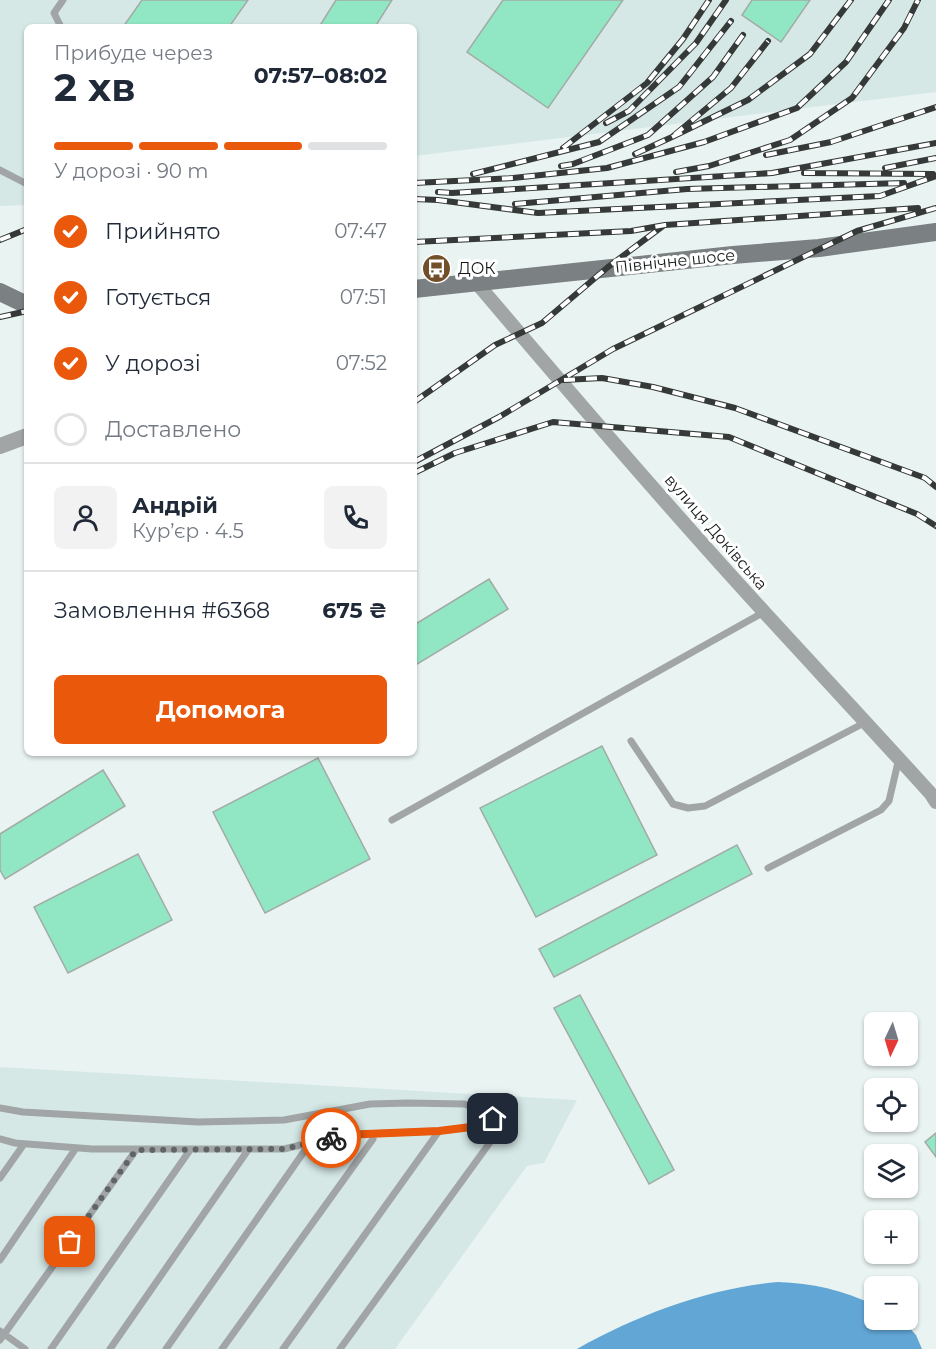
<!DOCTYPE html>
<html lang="uk">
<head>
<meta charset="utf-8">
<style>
	body { margin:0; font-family:Montserrat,sans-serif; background:#f2f2f3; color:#1f2937; height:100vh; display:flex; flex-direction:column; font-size:22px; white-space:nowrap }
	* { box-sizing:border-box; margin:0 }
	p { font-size:20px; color:#747a83 }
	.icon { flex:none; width:33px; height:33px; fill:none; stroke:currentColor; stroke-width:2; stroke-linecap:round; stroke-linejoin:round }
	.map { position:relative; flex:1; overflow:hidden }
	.details { position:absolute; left:24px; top:24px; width:393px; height:732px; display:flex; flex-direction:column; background:#fff; border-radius:9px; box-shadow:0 2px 4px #0004 }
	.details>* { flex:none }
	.needle { width:39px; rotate:184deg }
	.tools { position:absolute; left:864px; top:1012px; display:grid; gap:12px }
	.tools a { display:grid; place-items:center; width:54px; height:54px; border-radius:9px; background:#fff; box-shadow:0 2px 4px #0004; font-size:30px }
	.pin { position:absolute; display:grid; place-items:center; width:51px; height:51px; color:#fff; margin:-26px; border-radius:12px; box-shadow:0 3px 9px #0006 }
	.courier { position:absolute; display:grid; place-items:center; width:60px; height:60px; margin:-30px; border:4px solid #ea580c; border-radius:50%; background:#fff; color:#222; box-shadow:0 2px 8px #0007 }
	.overview em { font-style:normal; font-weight:700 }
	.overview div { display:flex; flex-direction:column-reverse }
	.overview { display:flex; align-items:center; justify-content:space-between; height:102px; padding:0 30px }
	h1 { font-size:39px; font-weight:700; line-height:45px }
	.bar { display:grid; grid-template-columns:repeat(4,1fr); gap:9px 6px; align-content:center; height:72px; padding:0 30px }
	.bar i { height:8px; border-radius:4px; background:#e0e1e3 }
	.bar .active { background:#ea580c }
	.bar p { grid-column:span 4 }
	.line { display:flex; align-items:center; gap:15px; padding:0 30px; border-top:2px solid #e0e1e3 }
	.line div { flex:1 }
	.round { display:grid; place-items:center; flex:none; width:63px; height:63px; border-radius:9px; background:#f2f2f3 }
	ol { padding:0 30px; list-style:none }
	li { display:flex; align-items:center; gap:18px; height:66px }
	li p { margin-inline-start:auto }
	li .icon { padding:6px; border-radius:50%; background:#ea580c; color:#fff; stroke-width:4 }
	li:last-child { color:#747a83 }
	li i { width:33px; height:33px; border:3px solid #e0e1e3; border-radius:50% }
	.cta { display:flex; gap:12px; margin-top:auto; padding:12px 30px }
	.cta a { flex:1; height:69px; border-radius:9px; background:#ea580c; color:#fff; font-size:24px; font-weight:700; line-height:69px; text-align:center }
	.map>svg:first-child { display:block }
	.built { fill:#d5e8e6 }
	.water { fill:#62a6d6 }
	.building { fill:#91e7c3; stroke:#a3aba7; stroke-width:1.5 }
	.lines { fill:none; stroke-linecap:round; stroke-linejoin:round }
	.service { stroke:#a1a5a6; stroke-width:7 }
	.minor { stroke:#a1a5a6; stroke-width:14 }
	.tertiary { stroke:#a1a5a6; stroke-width:16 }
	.secondary { stroke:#7b8082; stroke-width:18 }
	.rail-casing { stroke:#353a39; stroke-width:6 }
	.rail { stroke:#fff; stroke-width:4; stroke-dasharray:11; stroke-linecap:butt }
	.done { stroke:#5f6564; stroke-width:6; stroke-dasharray:0 10.8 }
	.route { stroke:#ea580c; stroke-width:8 }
	.labels { text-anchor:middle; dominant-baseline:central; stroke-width:6; stroke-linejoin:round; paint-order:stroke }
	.street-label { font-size:16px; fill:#151918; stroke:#fff }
	.poi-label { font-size:16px; fill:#151918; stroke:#fff; text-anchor:start }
</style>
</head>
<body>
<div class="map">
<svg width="936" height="1349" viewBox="0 0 936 1349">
	<rect width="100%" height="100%" fill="#e9f3f2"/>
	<path class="built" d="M0,0H936V92L414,156V27H27V205L0,206Z
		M0,1067L577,1100L544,1163L527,1166L395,1349H0Z"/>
	<path class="water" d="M778,1282C812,1283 843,1290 874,1305V1320H902L916,1335L922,1349H577C640,1314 706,1289 778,1282Z"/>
	<path class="building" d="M142,0H248L229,27H123Z
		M336,0H392L375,27H319Z
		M503,0H623L548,108L467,52Z
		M752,0H810L781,42L742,15Z
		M489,579L508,609L414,666V625Z
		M602,746L657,855L536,917L480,808Z
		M318,758L370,859L265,913L213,812Z
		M103,770L125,806L5,879L0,870V834Z
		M737,845L752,874L554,977L539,949Z
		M138,854L172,920L68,973L34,907Z
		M580,995L674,1170L649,1184L554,1008Z
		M936,1133V1157L925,1142Z"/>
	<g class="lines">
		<path class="service" d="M61,27L54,13L63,0
			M0,170L27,184
			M631,741L673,804L688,808L705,806L866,722
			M392,820L764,612
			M768,868L881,810L889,801L899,758
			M0,1108L23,1112L198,1122L284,1120L370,1104L408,1103L465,1104L493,1119L495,1133L491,1141L340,1349
			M0,1139L15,1143L92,1149H284L342,1135L439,1131L495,1124
			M0,1178L24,1144
			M0,1260L76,1148
			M0,1331L25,1349
			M0,1340L136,1150
			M51,1349L190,1150
			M110,1349L248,1150
			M166,1349L310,1143
			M222,1349L373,1139
			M283,1349L439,1131"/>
		<path class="minor" d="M475,281C570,393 666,505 765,613C820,673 876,733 931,794L936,802"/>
		<path class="tertiary" d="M0,446L27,436"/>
		<path class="secondary" d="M414,289L733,255L819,248L936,232
			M0,292L27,305"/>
		<defs>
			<path id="rail" d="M606,123L629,111L696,43L726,0
				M672,137L748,100L810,54L851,0
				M563,148L647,83L683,39L709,0
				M635,154L672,137L731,88L768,41
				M766,155L831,142L936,107
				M561,166L573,164L648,135L713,77L743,35
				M885,168L936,158
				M676,172L709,166L790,140L852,98L904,28L918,0
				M804,173L933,174
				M473,174L599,142L679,87L731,21
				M414,183L513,178L607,168L704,142L797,108L846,62L889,0
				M438,192L452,193L772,173L936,143
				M414,199L438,200L538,213L880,196L936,176
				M515,204L687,189L904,183
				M0,240L27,229
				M414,242L631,231L665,225L918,208
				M0,317L27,311
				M564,380L602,378L653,387L735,408L925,478L936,487
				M414,402L495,345L542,323L608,267L663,226
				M414,462L499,417L613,349L857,231L936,208
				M414,473L455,453L553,422L729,437L917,514L936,526"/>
		</defs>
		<use href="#rail" class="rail-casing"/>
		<use href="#rail" class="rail"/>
	</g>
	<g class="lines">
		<path class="done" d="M70,1242L136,1150L284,1149L331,1138"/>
		<path class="route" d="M331,1138L342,1135L439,1131L495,1124L493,1119"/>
	</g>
	<defs>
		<symbol id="bus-disc" viewBox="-11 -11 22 22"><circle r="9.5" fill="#734f29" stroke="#fff"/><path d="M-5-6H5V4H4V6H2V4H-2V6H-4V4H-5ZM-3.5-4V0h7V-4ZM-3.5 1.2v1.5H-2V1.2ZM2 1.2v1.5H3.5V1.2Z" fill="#fff"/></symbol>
	</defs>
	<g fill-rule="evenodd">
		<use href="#bus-disc" x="420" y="252" width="33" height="33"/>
	</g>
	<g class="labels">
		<g class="street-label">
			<text transform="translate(675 261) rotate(-6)">Північне шосе</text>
			<text transform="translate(716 532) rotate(49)">вулиця Доківська</text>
		</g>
		<g class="poi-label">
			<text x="458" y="268">ДОК</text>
		</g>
	</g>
</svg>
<div class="tools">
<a><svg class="needle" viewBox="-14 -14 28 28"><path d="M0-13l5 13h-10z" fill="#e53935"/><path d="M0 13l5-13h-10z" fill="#747a83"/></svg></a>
<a><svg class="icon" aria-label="locate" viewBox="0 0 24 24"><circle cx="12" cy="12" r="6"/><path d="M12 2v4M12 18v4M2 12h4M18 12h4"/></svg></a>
<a><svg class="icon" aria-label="layers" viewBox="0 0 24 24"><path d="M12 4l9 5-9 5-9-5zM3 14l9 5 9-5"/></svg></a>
<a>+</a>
<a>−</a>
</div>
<div class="pin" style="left:70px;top:1242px;background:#ea580c"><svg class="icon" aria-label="bag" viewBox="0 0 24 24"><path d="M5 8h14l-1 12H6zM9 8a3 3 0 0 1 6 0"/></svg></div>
<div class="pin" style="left:493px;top:1119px;background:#1f2937"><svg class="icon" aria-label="home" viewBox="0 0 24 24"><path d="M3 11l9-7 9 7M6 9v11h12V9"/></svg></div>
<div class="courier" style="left:331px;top:1138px"><svg class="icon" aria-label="bike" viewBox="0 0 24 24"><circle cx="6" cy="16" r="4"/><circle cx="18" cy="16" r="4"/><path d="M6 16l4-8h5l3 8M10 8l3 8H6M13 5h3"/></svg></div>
<section class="details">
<div class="overview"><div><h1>2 хв</h1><p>Прибуде через</p></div><em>07:57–08:02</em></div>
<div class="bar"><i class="active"></i><i class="active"></i><i class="active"></i><i></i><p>У дорозі · 90 m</p></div>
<ol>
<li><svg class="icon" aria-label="check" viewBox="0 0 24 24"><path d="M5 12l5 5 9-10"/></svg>Прийнято<p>07:47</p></li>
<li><svg class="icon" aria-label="check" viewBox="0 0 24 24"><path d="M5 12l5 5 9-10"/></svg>Готується<p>07:51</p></li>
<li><svg class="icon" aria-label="check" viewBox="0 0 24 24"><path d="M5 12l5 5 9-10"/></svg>У дорозі<p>07:52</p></li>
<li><i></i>Доставлено</li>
</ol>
<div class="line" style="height:108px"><a class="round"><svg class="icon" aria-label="person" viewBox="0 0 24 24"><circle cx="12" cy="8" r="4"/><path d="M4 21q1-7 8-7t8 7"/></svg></a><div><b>Андрій</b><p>Кур’єр · 4.5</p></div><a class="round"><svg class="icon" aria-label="phone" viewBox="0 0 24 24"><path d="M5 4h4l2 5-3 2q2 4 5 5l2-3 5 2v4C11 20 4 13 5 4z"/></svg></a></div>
<div class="line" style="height:78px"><div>Замовлення #6368</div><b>675 ₴</b></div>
<div class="cta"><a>Допомога</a></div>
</section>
</div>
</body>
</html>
